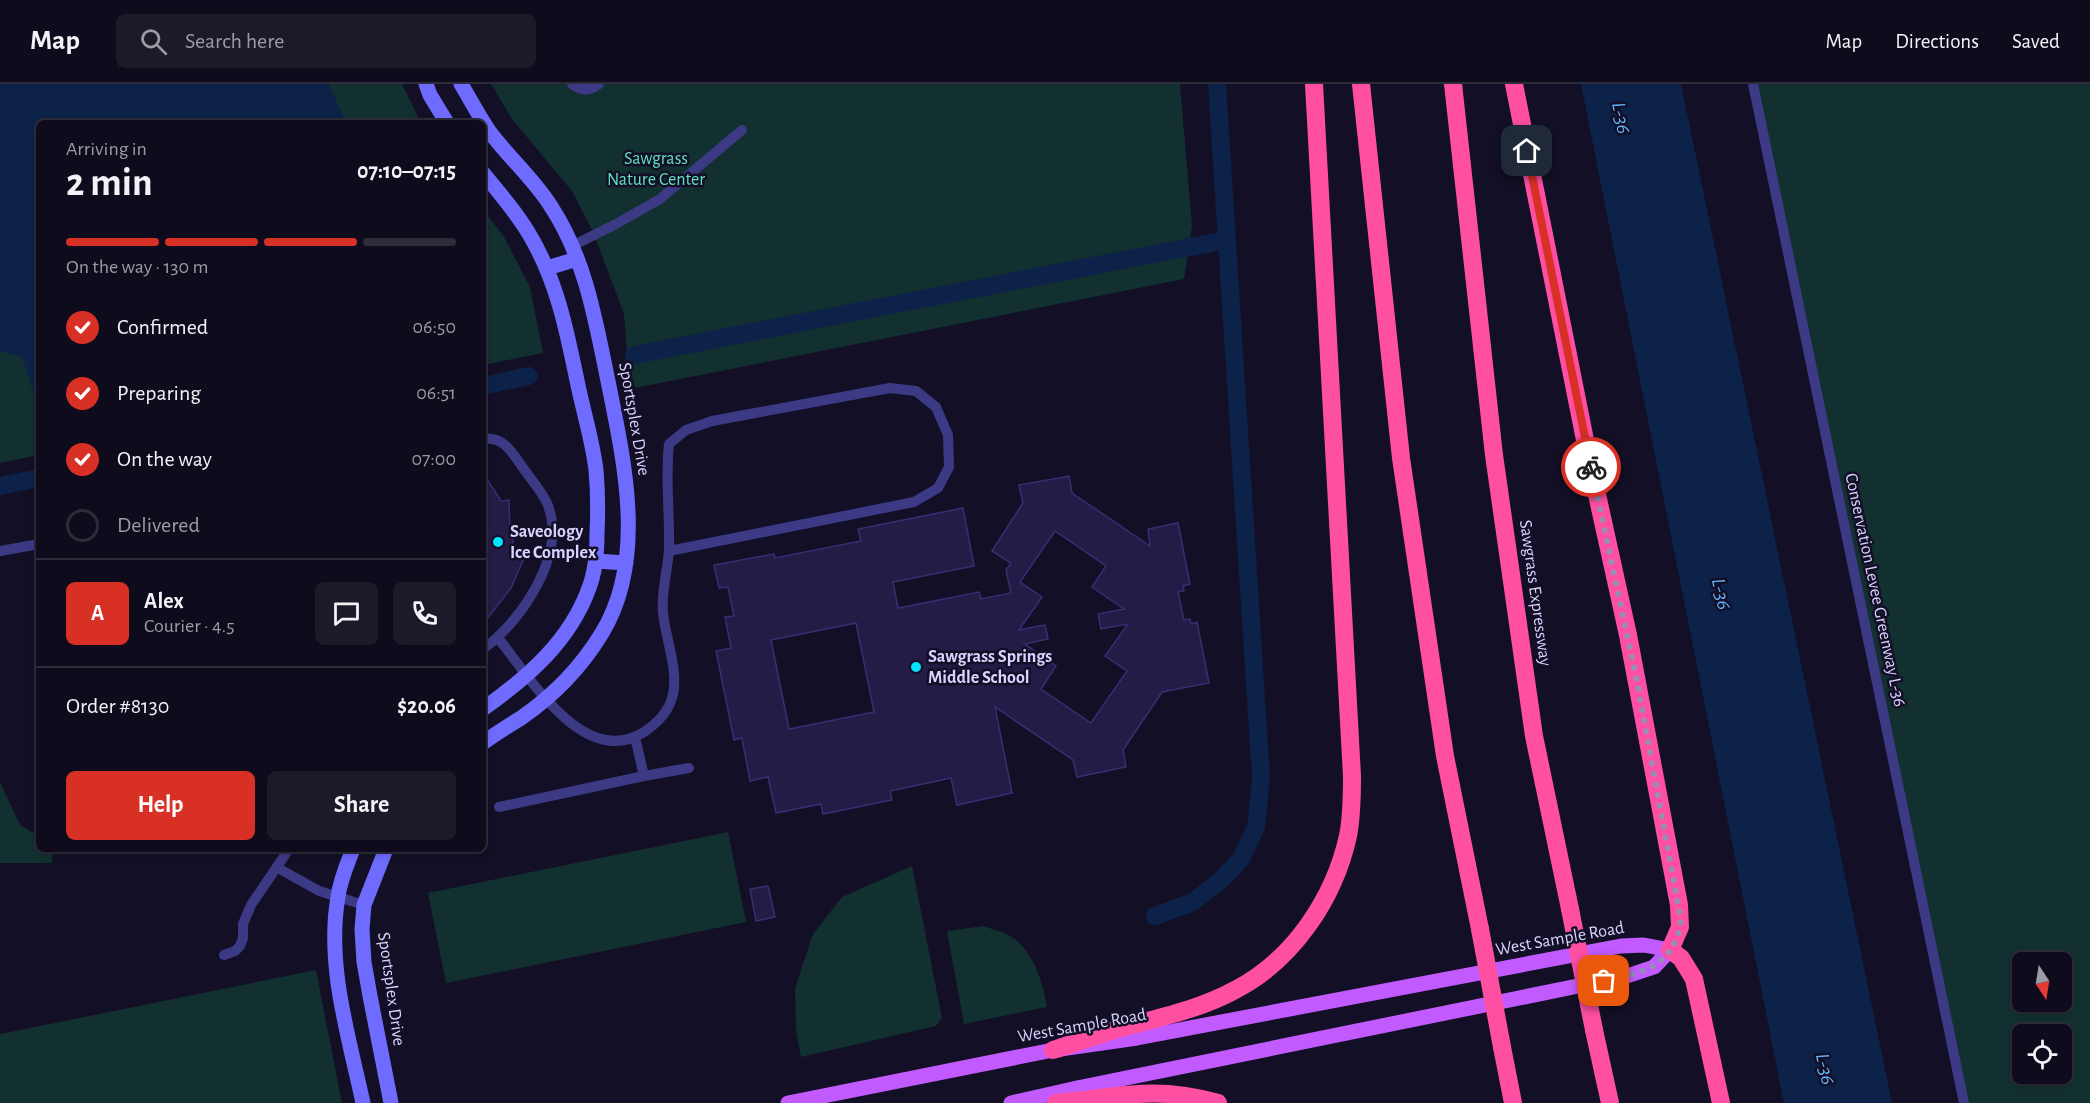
<!DOCTYPE html>
<html lang="en">
<head>
<meta charset="utf-8">
<style>
	body { margin:0; font-family:"Alegreya Sans",sans-serif; background:#1c1929; color:#f1f3f6; height:100vh; display:flex; flex-direction:column; font-size:22px; white-space:nowrap }
	* { box-sizing:border-box; margin:0 }
	p { font-size:20px; color:#9b9ba3 }
	.icon { flex:none; width:33px; height:33px; fill:none; stroke:currentColor; stroke-width:2; stroke-linecap:round; stroke-linejoin:round }
	.map { position:relative; flex:1; overflow:hidden }
	.side { position:absolute; left:36px; top:36px; width:450px; height:732px; display:flex; flex-direction:column; background:#0e0b1c; border-radius:9px; box-shadow:0 3px 9px #0003,0 0 0 2px #2e2b3b }
	.side>* { flex:none }
	.needle { width:39px; rotate:168deg }
	.controls { position:absolute; left:2012px; top:868px; display:grid; gap:12px }
	.controls a { display:grid; place-items:center; width:60px; height:60px; border-radius:9px; background:#0e0b1c; box-shadow:0 3px 9px #0003,0 0 0 2px #2e2b3b; font-size:30px }
	.pin { position:absolute; display:grid; place-items:center; width:51px; height:51px; color:#fff; margin:-26px; border-radius:12px; box-shadow:0 3px 9px #0006 }
	.courier { position:absolute; display:grid; place-items:center; width:60px; height:60px; margin:-30px; border:4px solid #d93025; border-radius:50%; background:#fff; color:#222; box-shadow:0 2px 8px #0007 }
	.summary em { font-style:normal; font-weight:700 }
	.summary div { display:flex; flex-direction:column-reverse }
	.summary { display:flex; align-items:center; justify-content:space-between; height:102px; padding:0 30px }
	h1 { font-size:39px; font-weight:700; line-height:45px }
	.bar { display:grid; grid-template-columns:repeat(4,1fr); gap:9px 6px; align-content:center; height:72px; padding:0 30px }
	.bar i { height:8px; border-radius:4px; background:#2e2b3b }
	.bar .current { background:#d93025 }
	.bar p { grid-column:span 4 }
	.line { display:flex; align-items:center; gap:15px; padding:0 30px; border-top:2px solid #2e2b3b }
	.line div { flex:1 }
	.round { display:grid; place-items:center; flex:none; width:63px; height:63px; border-radius:9px; background:#1c1929 }
	ol { padding:0 30px; list-style:none }
	li { display:flex; align-items:center; gap:18px; height:66px }
	li p { margin-inline-start:auto }
	li .icon { padding:6px; border-radius:50%; background:#d93025; color:#fff; stroke-width:4 }
	li:last-child { color:#9b9ba3 }
	li i { width:33px; height:33px; border:3px solid #2e2b3b; border-radius:50% }
	.cta { display:flex; gap:12px; margin-top:auto; padding:12px 30px }
	.cta a { flex:1; height:69px; border-radius:9px; background:#d93025; color:#fff; font-size:24px; font-weight:700; line-height:69px; text-align:center }
	.cta a+a { background:#1c1929; color:#f1f3f6 }
	header { display:flex; align-items:center; gap:36px; box-sizing:border-box; height:84px; padding:0 30px; background:#0e0b1c; border-bottom:2px solid #2e2b3b }
	header strong { font-size:28px }
	nav { display:flex; gap:33px; margin-inline-start:auto; font-size:21px }
	.search { width:420px; height:54px; background:#1c1929; display:flex; align-items:center; gap:15px; box-sizing:border-box; padding:0 21px; border-radius:9px; color:#9b9ba3; font-size:22px }
	.map>svg:first-child { display:block }
	.green { fill:#12302f; fill-rule:evenodd }
	.water { fill:#0c2248 }
	.lines { fill:none; stroke-linecap:round; stroke-linejoin:round }
	.canal { stroke:#0c2248; stroke-width:18 }
	.building { fill:#241b47; stroke:#3b2d73; stroke-width:1.5; fill-rule:evenodd }
	.lane { stroke:#3d3a85; stroke-width:10 }
	.secondary { stroke:#6f6bff; stroke-width:15 }
	.primary { stroke:#c25bff; stroke-width:15 }
	.highway { stroke:#ff4fa3; stroke-width:18 }
	.highway-bridge { stroke:#ff4fa3; stroke-width:18 }
	.done { stroke:#948fb3; stroke-width:6; stroke-dasharray:0 10.8 }
	.route { stroke:#d93025; stroke-width:8 }
	.poi-dot { fill:#00e5ff; stroke:#130f26; stroke-width:2 }
	.labels { text-anchor:middle; dominant-baseline:central; stroke-width:5; stroke-linejoin:round; paint-order:stroke }
	.park-label { font-size:18px; fill:#5fe0c0; stroke:#130f26 }
	.street-label { font-size:18px; fill:#d9d4ff; stroke:#130f26 }
	.poi-label { font-size:18px; font-weight:bold; fill:#d9d4ff; stroke:#130f26; text-anchor:start }
	.water-label { font-size:20px; font-style:italic; fill:#62b6ff; stroke:#130f26 }
</style>
</head>
<body>
<header>
<strong>Map</strong>
<div class="search"><svg class="icon" aria-label="search" viewBox="0 0 24 24"><circle cx="10" cy="10" r="6"/><path d="M15 15l6 6"/></svg>Search here</div>
<nav><a>Map</a><a>Directions</a><a>Saved</a></nav>
</header>
<div class="map">
<svg width="2090" height="1019" viewBox="0 0 2090 1019">
	<rect width="100%" height="100%" fill="#130f26"/>
	<path class="green" d="M0,0H402L421,39H39V371L0,379Z
		M491,0H1180L1192,142L1184,195L635,304L627,270L624,230L593,148L572,107L512,35Z
		M1753,0H2090V1019H1964ZM2022,879H2061V918H2022ZM2022,951H2061V990H2022Z
		M483,125L504,153L530,203L543,269L483,281Z
		M0,698L20,741L39,752V765H53L52,779H0Z
		M728,748L746,838L446,899L428,809Z
		M912,782L942,934L936,942L801,973L796,946L795,904L813,850L842,813Z
		M984,842C994,846 1007,849 1015,855C1034,870 1044,901 1047,923L964,940L947,847Z
		M316,886L342,1019H0V950Z"/>
	<path class="water" d="M0,0H329L346,39H39V324L22,273L0,267Z
		M1581,0H1681L1892,1019H1784Z"/>
	<g class="lines">
		<path class="canal" d="M634,271L1226,156
			M483,302L529,292
			M0,402L39,394
			M1155,832L1193,818L1222,795L1241,775L1256,743L1261,694L1217,0"/>
	</g>
	<path class="building" d="M483,389L501,417L509,416L510,447L514,448L512,468L525,472L511,504L483,540Z
		M1069,392L1072,409L1150,462L1148,445L1178,439L1190,500L1183,502L1184,507L1178,508L1184,536L1190,535L1191,540L1197,538L1209,599L1162,608L1123,666L1126,683L1077,693L1073,676L995,623L1012,709L957,721L951,694L890,707L892,716L823,730L821,720L776,729L768,693L750,697L742,654L734,656L716,567L731,564L725,533L734,532L728,503L719,504L714,481L774,470L775,474L861,457L858,445L963,424L974,482L893,498L898,524L979,508L981,515L1011,509L1006,486L1011,479L992,467L1023,419L1019,401ZM1055,447L1106,482L1092,503L1124,525L1098,530L1101,545L1128,540L1105,572L1127,587L1091,639L1041,605L1056,582L1025,560L1048,555L1045,541L1019,546L1042,513L1020,498ZM856,539L874,628L789,645L771,556Z
		M768,802L775,833L756,837L750,805Z"/>
	<g class="lines">
		<path class="lane" d="M572,0C581,7 590,7 599,0
			M1753,0L1964,1019
			M572,162L616,140L660,115L742,46
			M483,355C503,352 511,367 521,381C529,393 541,406 547,419C568,469 522,537 483,565
			M0,467L39,460
			M498,554C530,593 584,686 644,648C656,640 668,628 672,614C680,589 665,554 663,528C661,507 668,486 669,465C670,430 665,395 669,360L686,346L712,337L890,304L916,307L936,323L948,351L949,383L938,404L914,418L669,467
			M644,692L689,684
			M499,723L644,692L635,653
			M278,784L319,807L364,821
			M224,871L235,867L240,862L243,854V840L251,821L289,765"/>
		<path class="secondary" d="M426,0L430,11L447,39
			M461,0C470,15 479,32 489,47C509,74 535,96 552,124C585,175 595,234 607,292C623,373 648,473 602,549C582,582 553,612 521,634C508,642 495,650 483,659
			M483,89C500,110 519,131 532,155C559,202 568,254 579,306C585,333 593,360 596,386C598,408 598,429 597,450C597,468 596,486 589,504C570,557 528,593 483,625
			M547,184L577,175
			M596,477L626,479
			M353,765C347,781 340,796 338,813C326,881 349,953 363,1019
			M386,765L364,821L362,845L364,878L370,912L391,1019"/>
		<path class="primary" d="M788,1019L1053,966L1137,954L1621,862L1644,861L1670,866L1654,883L1627,892L1077,1004L1011,1019"/>
		<path class="highway" d="M1361,0L1401,374L1445,672L1480,845
			M1453,0L1494,371L1534,652L1570,825
			M1514,0L1585,356L1628,551L1679,821L1680,843L1670,866L1681,874L1694,895L1721,1019
			M1594,946L1610,1019
			M1502,963L1513,1019
			M1053,966C1081,957 1108,947 1136,940C1170,931 1204,923 1235,906C1293,876 1334,815 1348,752C1352,732 1352,712 1352,692L1314,0
			M1056,1019C1118,1013 1155,1001 1218,1019"/>
		<path class="highway-bridge" d="M1570,825L1594,946
			M1480,845L1502,963"/>
	</g>
	<g class="lines">
		<path class="done" d="M1591,383L1636,592L1681,836C1675,882 1643,889 1604,897"/>
		<path class="route" d="M1527,67L1591,383"/>
	</g>
	<g class="poi-dot">
		<circle cx="498" cy="458" r="6"/>
		<circle cx="916" cy="583" r="6"/>
	</g>
	<g class="labels">
		<g class="park-label">
			<text x="656" y="75">Sawgrass<tspan x="656" dy="21">Nature Center</tspan></text>
		</g>
		<g class="street-label">
			<text transform="translate(634 335) rotate(80)">Sportsplex Drive</text>
			<text transform="translate(1875 506) rotate(78)">Conservation Levee Greenway L-36</text>
			<text transform="translate(1535 509) rotate(82)">Sawgrass Expressway</text>
			<text transform="translate(1560 855) rotate(-10)">West Sample Road</text>
			<text transform="translate(391 905) rotate(82)">Sportsplex Drive</text>
			<text transform="translate(1082 942) rotate(-10)">West Sample Road</text>
		</g>
		<g class="poi-label">
			<text x="510" y="448">Saveology<tspan x="510" dy="21">Ice Complex</tspan></text>
			<text x="928" y="573">Sawgrass Springs<tspan x="928" dy="21">Middle School</tspan></text>
		</g>
		<g class="water-label">
			<text transform="translate(1621 34) rotate(79)">L-36</text>
			<text transform="translate(1721 510) rotate(78)">L-36</text>
			<text transform="translate(1825 985) rotate(78)">L-36</text>
		</g>
	</g>
</svg>
<div class="controls">
<a><svg class="needle" viewBox="-14 -14 28 28"><path d="M0-13l5 13h-10z" fill="#e53935"/><path d="M0 13l5-13h-10z" fill="#9b9ba3"/></svg></a>
<a><svg class="icon" aria-label="locate" viewBox="0 0 24 24"><circle cx="12" cy="12" r="6"/><path d="M12 2v4M12 18v4M2 12h4M18 12h4"/></svg></a>
</div>
<div class="pin" style="left:1604px;top:897px;background:#ea580c"><svg class="icon" aria-label="bag" viewBox="0 0 24 24"><path d="M5 8h14l-1 12H6zM9 8a3 3 0 0 1 6 0"/></svg></div>
<div class="pin" style="left:1527px;top:67px;background:#1f2937"><svg class="icon" aria-label="home" viewBox="0 0 24 24"><path d="M3 11l9-7 9 7M6 9v11h12V9"/></svg></div>
<div class="courier" style="left:1591px;top:383px"><svg class="icon" aria-label="bike" viewBox="0 0 24 24"><circle cx="6" cy="16" r="4"/><circle cx="18" cy="16" r="4"/><path d="M6 16l4-8h5l3 8M10 8l3 8H6M13 5h3"/></svg></div>
<section class="side">
<div class="summary"><div><h1>2 min</h1><p>Arriving in</p></div><em>07:10–07:15</em></div>
<div class="bar"><i class="current"></i><i class="current"></i><i class="current"></i><i></i><p>On the way · 130 m</p></div>
<ol>
<li><svg class="icon" aria-label="check" viewBox="0 0 24 24"><path d="M5 12l5 5 9-10"/></svg>Confirmed<p>06:50</p></li>
<li><svg class="icon" aria-label="check" viewBox="0 0 24 24"><path d="M5 12l5 5 9-10"/></svg>Preparing<p>06:51</p></li>
<li><svg class="icon" aria-label="check" viewBox="0 0 24 24"><path d="M5 12l5 5 9-10"/></svg>On the way<p>07:00</p></li>
<li><i></i>Delivered</li>
</ol>
<div class="line" style="height:108px"><b class="round" style="background:#d93025;color:#fff">A</b><div><b>Alex</b><p>Courier · 4.5</p></div><a class="round"><svg class="icon" aria-label="chat" viewBox="0 0 24 24"><path d="M4 5h16v11H9l-5 4z"/></svg></a><a class="round"><svg class="icon" aria-label="phone" viewBox="0 0 24 24"><path d="M5 4h4l2 5-3 2q2 4 5 5l2-3 5 2v4C11 20 4 13 5 4z"/></svg></a></div>
<div class="line" style="height:78px"><div>Order #8130</div><b>$20.06</b></div>
<div class="cta"><a>Help</a><a>Share</a></div>
</section>
</div>
</body>
</html>
